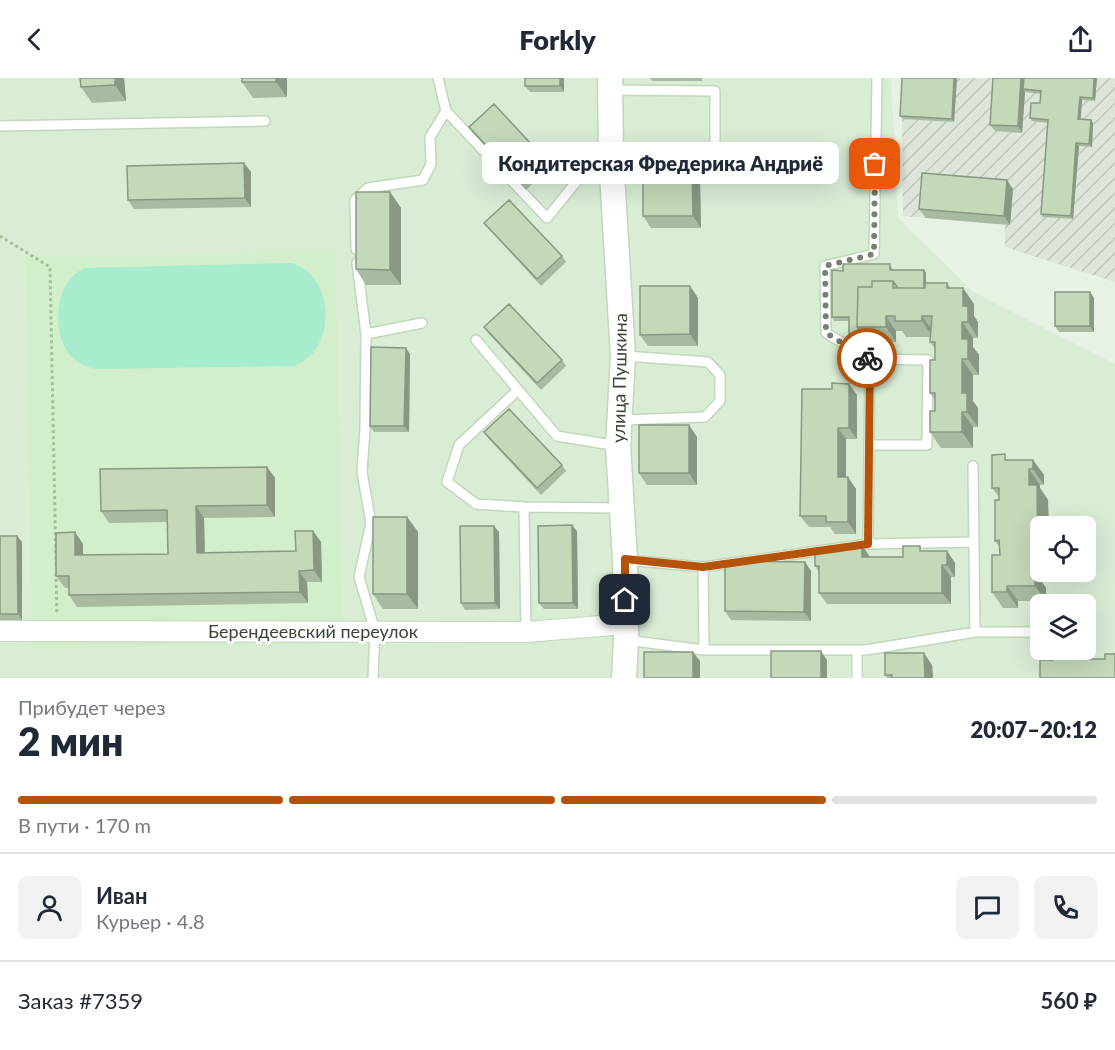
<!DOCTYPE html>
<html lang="ru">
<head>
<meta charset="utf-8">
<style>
	body { margin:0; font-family:Lato,sans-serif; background:#f2f2f3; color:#1f2937; height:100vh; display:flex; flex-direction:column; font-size:22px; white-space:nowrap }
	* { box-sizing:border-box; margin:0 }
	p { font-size:20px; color:#747a83 }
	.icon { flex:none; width:33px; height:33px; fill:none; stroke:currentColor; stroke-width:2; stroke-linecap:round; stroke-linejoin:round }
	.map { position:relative; height:600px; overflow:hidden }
	.panel { display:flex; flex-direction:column; background:#fff; flex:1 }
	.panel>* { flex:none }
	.fabs { position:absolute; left:1030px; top:438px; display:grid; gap:12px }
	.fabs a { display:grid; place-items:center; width:66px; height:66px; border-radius:9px; background:#fff; box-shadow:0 6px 24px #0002; font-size:30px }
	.pin { position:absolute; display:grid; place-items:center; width:51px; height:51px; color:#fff; margin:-26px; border-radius:12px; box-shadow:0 3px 9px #0006 }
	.courier { position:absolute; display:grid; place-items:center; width:60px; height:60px; margin:-30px; border:4px solid #b45309; border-radius:50%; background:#fff; color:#222; box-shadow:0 2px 8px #0007 }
	.bubble { position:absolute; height:42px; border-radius:9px; background:#fff; box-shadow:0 6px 24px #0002; font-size:20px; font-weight:800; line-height:42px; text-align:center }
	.head em { font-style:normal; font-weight:800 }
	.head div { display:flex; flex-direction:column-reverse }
	.head { display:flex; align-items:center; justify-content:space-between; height:102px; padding:0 18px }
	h1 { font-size:39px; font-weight:800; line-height:45px }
	.bar { display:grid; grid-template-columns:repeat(4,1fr); gap:9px 6px; align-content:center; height:72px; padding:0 18px }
	.bar i { height:8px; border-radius:4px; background:#e0e1e3 }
	.bar .current { background:#b45309 }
	.bar p { grid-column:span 4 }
	.line { display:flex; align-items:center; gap:15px; padding:0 18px; border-top:2px solid #e0e1e3 }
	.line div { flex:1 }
	.round { display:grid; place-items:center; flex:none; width:63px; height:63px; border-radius:9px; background:#f2f2f3 }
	header { display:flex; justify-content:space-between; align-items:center; height:78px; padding:0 18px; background:#fff; font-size:27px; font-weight:800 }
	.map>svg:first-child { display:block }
	.residential { fill:#d9ecd4; fill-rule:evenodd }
	.industrial { fill:url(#industrial-furrows) }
	.education { fill:#d2eecb }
	.green { fill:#a7eccc }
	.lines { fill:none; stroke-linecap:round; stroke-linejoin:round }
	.service-casing { stroke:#c2d7bb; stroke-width:12 }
	.minor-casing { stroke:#c2d7bb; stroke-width:22 }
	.tertiary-casing { stroke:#c2d7bb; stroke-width:27 }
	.path { stroke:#a0c294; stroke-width:3; stroke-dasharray:3 3; stroke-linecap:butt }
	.service { stroke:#fff; stroke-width:9 }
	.minor { stroke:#fff; stroke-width:20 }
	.tertiary { stroke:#fff; stroke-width:24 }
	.wall { fill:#a8bba0 }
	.shaded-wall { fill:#889882 }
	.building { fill:#c3d9ba; stroke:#889882; stroke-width:1.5 }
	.done { stroke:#758270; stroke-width:6; stroke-dasharray:0 10.8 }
	.route { stroke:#b45309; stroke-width:8 }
	.labels { text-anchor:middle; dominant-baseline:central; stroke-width:6; stroke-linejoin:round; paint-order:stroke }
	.street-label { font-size:18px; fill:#384532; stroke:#fff }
</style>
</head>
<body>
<header><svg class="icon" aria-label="back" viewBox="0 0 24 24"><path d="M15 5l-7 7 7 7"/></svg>Forkly<svg class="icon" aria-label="share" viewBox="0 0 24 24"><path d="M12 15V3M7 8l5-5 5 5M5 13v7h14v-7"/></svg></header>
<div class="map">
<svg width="1115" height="600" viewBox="0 0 1115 600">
	<defs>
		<pattern id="industrial-furrows" width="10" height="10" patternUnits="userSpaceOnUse" patternTransform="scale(1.5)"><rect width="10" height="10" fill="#dce5d8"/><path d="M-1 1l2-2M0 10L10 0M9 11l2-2" fill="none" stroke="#bec6ba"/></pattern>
	</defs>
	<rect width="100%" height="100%" fill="#e6f3e2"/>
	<path class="residential" d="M0,0H891L898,140L973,214L1115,286V600H0ZM1041,448H1086V494H1041ZM1041,526H1086V572H1041Z"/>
	<path class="industrial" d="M905,0H1115V204L1005,169V147L903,138L902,41Z"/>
	<path class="education" d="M336,174L342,565L32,570L26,179Z"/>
	<path class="green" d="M292,185C336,198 337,273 294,288L96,291C88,289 80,287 74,281C54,264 53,221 70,201C74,196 79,193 85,190Z"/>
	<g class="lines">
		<defs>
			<path id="service" d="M438,0L446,33L547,140L597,78L715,80V13L612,12
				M0,48L265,43
				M356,171L355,122L368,110L423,102L431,86L430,59L446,33
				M357,185L366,256
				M476,262L557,358L618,368
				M518,312L459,367L447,404L476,426L524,429L526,554
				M622,342L705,339L720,323V297L708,284L625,278
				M869,367H927L928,282L870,281L826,255L825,188L874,176L877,0
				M973,388L975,554
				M524,429L621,430
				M868,466L870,281
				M627,482L703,489L868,466L974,464
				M703,489L704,572
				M626,562L704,572H866L975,554H1040
				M857,572V600
				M373,600L375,553L359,499L371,445L362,394L365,350L366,256L422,245"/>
			<path id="minor" d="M0,553L526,554L625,546"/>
			<path id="tertiary" d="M610,0L611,79L623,278L618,368L625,481L626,562L624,600"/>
		</defs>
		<use href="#service" class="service-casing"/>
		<use href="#minor" class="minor-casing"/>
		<use href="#tertiary" class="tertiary-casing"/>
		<path class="path" d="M0,158L50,189L56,488
			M56,495L57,536"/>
		<use href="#service" class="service"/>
		<use href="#minor" class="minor"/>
		<use href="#tertiary" class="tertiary"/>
	</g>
	<path class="wall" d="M80,0H124L126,23L92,25L81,9Z
		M242,0H287V19L253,20L242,4Z
		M525,0H564V14H530L525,8Z
		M650,0H702V3H652Z
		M957,0L954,44L903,41L900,38Z
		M993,0H1097L1095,23L1082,22L1081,41L1091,42L1093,45L1092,69L1079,68L1073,141L1043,139L1041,136L1048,45L1032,43L1030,40L1040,25L1041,16L1025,14L1022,55L995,53L990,47Z
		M469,49L546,82L551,88L526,112L473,55Z
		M244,85L251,94V129L134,131L128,122Z
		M692,90L700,102L701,150H651L643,138Z
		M1013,111L1010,147L926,140L919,131Z
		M390,114L401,130V207H366L356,191Z
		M484,145L562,178L566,184L541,208L489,151Z
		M892,189V192H924L926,195V205H947L951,210L974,226V238L978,244V260H973V269L979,277V297H973V323L978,330V349H973V370H941L930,354L935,333V322L930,315L935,282V271L930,264V259H906L902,253H896V264H851L849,261V243H834L832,239L843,193Z
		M690,208L698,220V268H648L640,257Z
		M1090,214L1094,220V254H1059L1055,248Z
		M484,249L562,282L566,288L541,312L488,255Z
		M410,276L409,354H374L370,348Z
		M849,306L857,317V361H846V399L856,411V456H835L830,449H809L800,438L832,311Z
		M484,354L562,387L566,393L541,417L488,360Z
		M697,359V407H647L639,395Z
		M1009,382H1033L1044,397V407H1040V410L1048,422L1041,448V494H1049V496L1042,497V504L1046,510V523H1018V530H1003L992,514L1000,477L999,468L995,463L999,419L992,410Z
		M267,389L275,400V439L204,440L205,475L296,473L313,453L321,464L322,504H307L308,525L77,529L69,517V510H65L56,498L83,466V477L168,476V444L109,445L101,433Z
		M407,439L418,454V531H383L373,516Z
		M577,453L578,531H544L539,525Z
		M499,454L500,531L465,532L461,525Z
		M0,458H17L22,464V542H0Z
		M924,473H947L955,485V499H951V526H827L819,515V494L815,488L870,479H903Z
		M805,484L811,493V543L731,542L725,533Z
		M932,587L933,600H887L885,597Z"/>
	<path class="shaded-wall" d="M115,0H124L126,23L115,7Z
		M276,0H287V19L276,4Z
		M560,0H564V14L560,8Z
		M954,0H957L954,44L952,41Z
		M1021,0H1026L1023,11L1025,14L1022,55L1018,48Z
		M1094,0H1097L1095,23L1093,20Z
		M1080,19L1082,22L1080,44L1078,41Z
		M1091,42L1093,45L1092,69L1089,66Z
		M1076,65L1079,68L1073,141L1071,138Z
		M244,85L251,94V129L245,120Z
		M692,90L700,102L701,150L693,138Z
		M1007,102L1013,111L1010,147L1004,138Z
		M390,114L401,130V207L390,192Z
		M924,192L926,195V226L924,223Z
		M690,208L698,220V268L690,256Z
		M963,210L974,226V238L978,244V260L968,244L963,228Z
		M1090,214L1094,220V254L1090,248Z
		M886,238L896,253V264L886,249Z
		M922,238L933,253V259L922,243Z
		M962,244L973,260V269L979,277V297L968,281L962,261Z
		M406,270L410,276L409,354L404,348Z
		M962,281L973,297V323L978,330V349L967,334L962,315Z
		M849,306L857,317V361L849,350Z
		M962,334L973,349V370L962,354Z
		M689,347L697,359V407L689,395Z
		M838,350L846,361V410L838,399Z
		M1033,382L1044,397V407L1033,391Z
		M267,389L275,400V439L267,427Z
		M1029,391L1040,407V410L1048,422L1049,448H1041V485L1038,481L1029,407Z
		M848,399L856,411V456L848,444Z
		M196,428L204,440L205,487L197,475Z
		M407,439L418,454V531L407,516Z
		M572,447L577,453L578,531L573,525Z
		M494,448L499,454L500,531L495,525Z
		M313,453L321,464L322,504L314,492Z
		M75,454L83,466V488L75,477Z
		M17,458L22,464V542L18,536Z
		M862,467L870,479H862Z
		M947,473L955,485V499L947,487Z
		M1031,481L1042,497V504L1046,510V523L1035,508L1031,495Z
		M805,484L811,493V543L804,534Z
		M942,487L951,499V526L942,515Z
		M299,493L307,504L308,525L300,514Z
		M1007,508L1018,523V530L1007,514Z
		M821,573L827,582V600H821Z
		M693,574L700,583V600H693Z
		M924,575L932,587L933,600H925Z"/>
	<path class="building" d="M80,0H115V7L81,9Z
		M242,0H276V4H242Z
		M525,0H560V8H525Z
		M902,0H954L952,41L900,38Z
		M993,0H1021L1018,48L990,47Z
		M1024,0H1094L1093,20L1080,19L1078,41L1091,42L1089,66L1076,65L1071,138L1041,136L1048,42L1030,40L1031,25H1040L1041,13L1023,11Z
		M494,26L546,82L521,105L469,49Z
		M244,85L245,120L128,122L127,88Z
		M643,90H692L693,138H643Z
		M922,95L1007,102L1004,138L919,131Z
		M356,114H390V192L356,191Z
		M509,122L562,178L537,201L484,145Z
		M843,186H890V192H924V210H898L893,203H872V209H858L857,249L866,261H849V239H832V192L843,193Z
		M872,203H893V210H925V205H947V210H963V228H968V244H962V261H968V281H962V315H967V334H962V354H930V333H935V315H930V282H935V264H930L932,238H922V243H895V238H886V249H857L858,209H872Z
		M640,208H690V256L640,257Z
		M1055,214H1090V248H1055Z
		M509,226L562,282L537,305L484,249Z
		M371,269L406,270L404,348H370Z
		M832,305L849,306V350H838V399H848V444H826V438H800L802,311H832Z
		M509,331L562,387L537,410L484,354Z
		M639,347H689V395H639Z
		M1005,376V382H1033V391H1029V407H1037L1038,481H1031V495L1035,494V508H1007V514H992V477H1000L999,462L995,463V422H999V410H992V377Z
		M267,389V427L196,428L197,475L296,473L295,453H313L314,492L299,493L300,514L69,517V498H56V455L75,454V477L168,476L167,432L101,433L100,391Z
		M373,439H407V516H373Z
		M572,447L573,525H539L538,448Z
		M460,448H494L495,525H461Z
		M0,458H17L18,536H0Z
		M840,467H862V479H903V468H920V473H947V487H942V515H819V488H815V474L840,473Z
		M725,483L805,484L804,534L725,533Z
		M771,573H821V600H771Z
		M644,574H693V600H644Z
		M885,575H924L925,600H892V597H885Z
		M1084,576V581H1105V576H1115V600H1040V582H1053V577Z"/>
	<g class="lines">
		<path class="done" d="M867,280L826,255L825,188L874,176L875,86"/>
		<path class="route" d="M625,522V481L703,489L868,466L870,281L867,280"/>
	</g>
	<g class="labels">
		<g class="street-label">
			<text transform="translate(619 300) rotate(-89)">улица Пушкина</text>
			<text x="313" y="553">Берендеевский переулок</text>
		</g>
	</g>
</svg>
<div class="fabs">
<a><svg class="icon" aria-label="locate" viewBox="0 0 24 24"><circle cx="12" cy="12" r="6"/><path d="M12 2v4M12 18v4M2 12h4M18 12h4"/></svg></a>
<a><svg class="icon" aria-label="layers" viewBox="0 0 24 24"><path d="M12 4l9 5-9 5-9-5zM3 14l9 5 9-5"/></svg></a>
</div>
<div class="pin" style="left:875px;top:86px;background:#ea580c"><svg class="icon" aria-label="bag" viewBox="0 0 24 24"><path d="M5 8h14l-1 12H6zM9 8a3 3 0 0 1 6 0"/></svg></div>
<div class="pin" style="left:625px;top:522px;background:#1f2937"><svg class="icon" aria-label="home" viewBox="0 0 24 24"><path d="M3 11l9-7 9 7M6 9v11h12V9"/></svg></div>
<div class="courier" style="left:867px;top:280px"><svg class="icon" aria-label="bike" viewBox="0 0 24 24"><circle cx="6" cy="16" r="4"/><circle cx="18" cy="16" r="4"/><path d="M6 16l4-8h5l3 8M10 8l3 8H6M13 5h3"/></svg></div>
<div class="bubble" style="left:482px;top:64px;width:357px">Кондитерская Фредерика Андриё</div>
</div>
<section class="panel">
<div class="head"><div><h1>2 мин</h1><p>Прибудет через</p></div><em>20:07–20:12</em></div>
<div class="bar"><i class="current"></i><i class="current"></i><i class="current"></i><i></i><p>В пути · 170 m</p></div>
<div class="line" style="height:108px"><a class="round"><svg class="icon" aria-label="person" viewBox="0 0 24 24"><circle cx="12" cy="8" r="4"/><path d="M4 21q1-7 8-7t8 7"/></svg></a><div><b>Иван</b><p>Курьер · 4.8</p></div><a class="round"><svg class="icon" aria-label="chat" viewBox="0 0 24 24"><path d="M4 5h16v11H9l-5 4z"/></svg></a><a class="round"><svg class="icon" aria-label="phone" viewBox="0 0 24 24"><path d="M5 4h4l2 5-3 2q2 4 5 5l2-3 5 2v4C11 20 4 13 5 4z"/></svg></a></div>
<div class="line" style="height:78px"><div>Заказ #7359</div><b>560 ₽</b></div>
</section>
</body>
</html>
